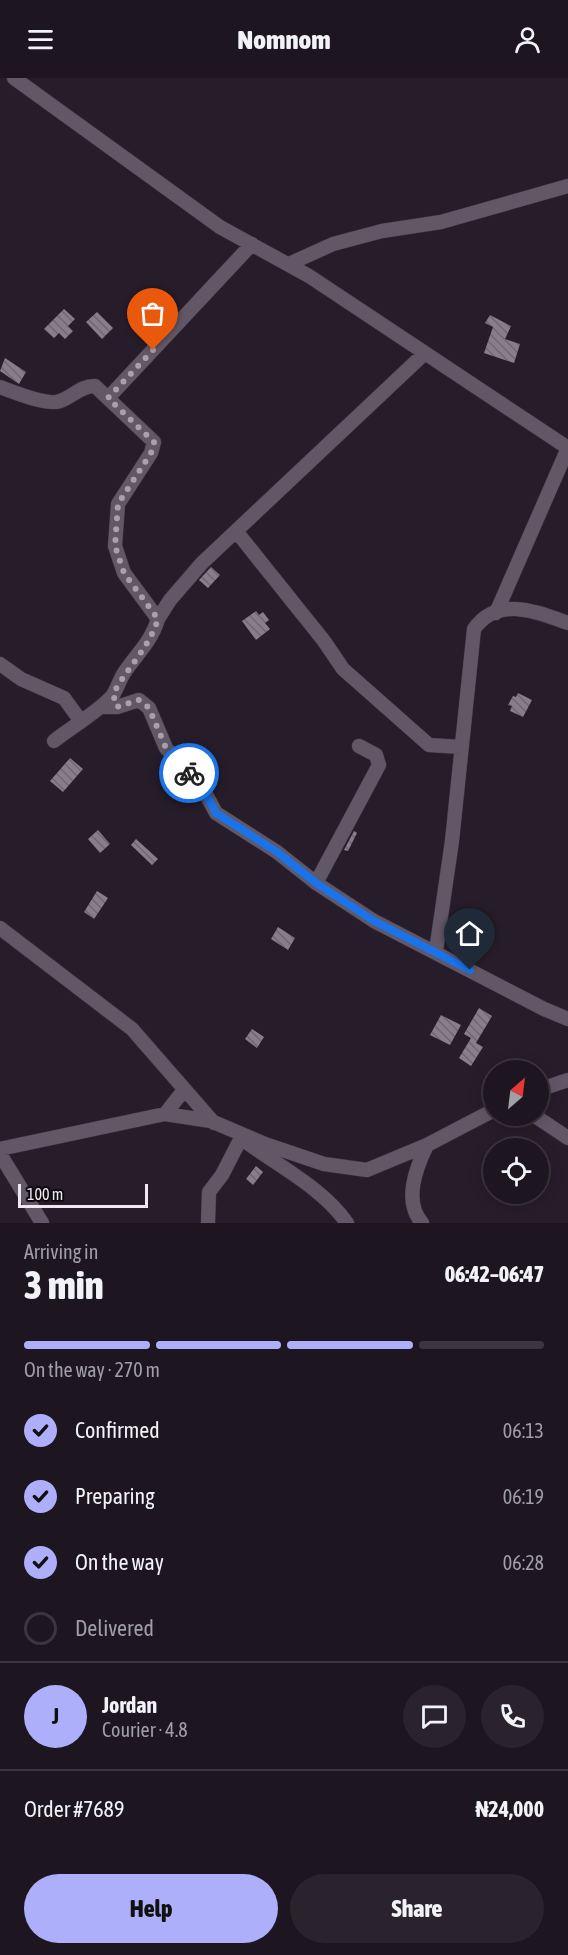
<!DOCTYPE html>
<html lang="en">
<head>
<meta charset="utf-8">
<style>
	body { margin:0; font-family:"Asap Condensed",sans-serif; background:#2a232d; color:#f1f3f6; height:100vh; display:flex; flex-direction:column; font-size:22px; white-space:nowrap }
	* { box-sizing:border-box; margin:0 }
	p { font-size:20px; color:#a09fa5 }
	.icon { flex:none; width:33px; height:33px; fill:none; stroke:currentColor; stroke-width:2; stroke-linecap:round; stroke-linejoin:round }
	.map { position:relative; height:1145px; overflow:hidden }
	.side { display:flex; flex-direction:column; background:#1d1620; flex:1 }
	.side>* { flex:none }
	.needle { width:39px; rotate:28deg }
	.buttons { position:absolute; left:483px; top:982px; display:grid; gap:12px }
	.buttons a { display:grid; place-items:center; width:66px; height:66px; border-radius:50%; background:#1d1620; box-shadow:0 3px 15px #0003,0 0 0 2px #3b353e; font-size:30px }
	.scale { position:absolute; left:18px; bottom:15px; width:130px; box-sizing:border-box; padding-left:6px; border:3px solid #eee8f1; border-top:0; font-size:16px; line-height:21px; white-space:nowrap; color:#eee8f1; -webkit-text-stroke:4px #0d090f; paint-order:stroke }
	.pin { position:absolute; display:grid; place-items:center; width:51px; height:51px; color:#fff; margin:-62px -26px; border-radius:50% 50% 50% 0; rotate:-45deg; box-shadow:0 0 6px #0007 }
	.pin .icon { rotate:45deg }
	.courier { position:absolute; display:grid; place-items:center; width:60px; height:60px; margin:-30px; border:4px solid #1a73e8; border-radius:50%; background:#fff; color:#222; box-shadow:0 2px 8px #0007 }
	.overview em { font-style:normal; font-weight:800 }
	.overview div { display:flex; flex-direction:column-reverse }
	.overview { display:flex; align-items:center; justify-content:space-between; height:102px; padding:0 24px }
	h1 { font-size:39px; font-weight:800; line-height:45px }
	.bar { display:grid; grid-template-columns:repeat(4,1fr); gap:9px 6px; align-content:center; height:72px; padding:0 24px }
	.bar i { height:8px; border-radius:4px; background:#3b353e }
	.bar .selected { background:#adaffb }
	.bar p { grid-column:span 4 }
	.line { display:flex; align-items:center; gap:15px; padding:0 24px; border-top:2px solid #3b353e }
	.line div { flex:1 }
	.round { display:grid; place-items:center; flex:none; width:63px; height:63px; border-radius:32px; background:#2a232d }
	ol { padding:0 24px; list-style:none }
	li { display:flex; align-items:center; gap:18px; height:66px }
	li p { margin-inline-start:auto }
	li .icon { padding:6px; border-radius:50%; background:#adaffb; color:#111; stroke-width:4 }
	li:last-child { color:#a09fa5 }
	li i { width:33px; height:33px; border:3px solid #3b353e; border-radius:50% }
	.action { display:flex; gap:12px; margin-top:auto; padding:12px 24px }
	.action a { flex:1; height:69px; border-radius:36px; background:#adaffb; color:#111; font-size:24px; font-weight:800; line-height:69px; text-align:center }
	.action a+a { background:#2a232d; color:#f1f3f6 }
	header { display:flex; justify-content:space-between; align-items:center; height:78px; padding:0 24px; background:#1d1620; font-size:27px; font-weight:800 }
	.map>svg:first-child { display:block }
	.building { fill:url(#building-back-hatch) }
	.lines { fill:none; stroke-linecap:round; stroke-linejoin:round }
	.minor-casing { stroke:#413844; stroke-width:15 }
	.minor { stroke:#625766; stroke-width:14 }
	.done { stroke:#a8a1ab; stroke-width:6; stroke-dasharray:0 10.8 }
	.route { stroke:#1a73e8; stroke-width:8 }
</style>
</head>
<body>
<header><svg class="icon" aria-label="menu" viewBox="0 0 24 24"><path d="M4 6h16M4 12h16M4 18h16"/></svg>Nomnom<svg class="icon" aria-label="person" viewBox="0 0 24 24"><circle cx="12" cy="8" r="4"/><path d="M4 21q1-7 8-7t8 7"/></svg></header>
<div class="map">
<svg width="568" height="1145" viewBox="0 0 568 1145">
	<defs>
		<pattern id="building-back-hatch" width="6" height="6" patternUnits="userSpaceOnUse" patternTransform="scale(1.5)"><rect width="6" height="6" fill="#897d8d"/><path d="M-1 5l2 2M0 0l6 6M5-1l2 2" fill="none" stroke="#6f6771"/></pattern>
	</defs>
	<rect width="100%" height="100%" fill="#271d2a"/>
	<path class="building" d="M64,231L75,241L68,248L73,253L65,261L59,255L54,260L44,251Z
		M97,234L113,250L102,261L86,244Z
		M490,237L511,248L505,261L520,266L514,285L484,275L493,249L485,245Z
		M5,280L26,294L19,306L0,293Z
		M211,489L220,497L208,510L199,502Z
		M256,533L259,537L263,534L269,542L265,545L270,551L256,562L242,543Z
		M518,615L532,622L523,639L510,633L512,628L508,627L513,618L516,619Z
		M70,680L83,691L63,714L50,703Z
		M98,752L110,766L100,775L88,761Z
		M354,753L357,755L348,773L344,772Z
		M136,761L158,781L152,787L131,767Z
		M97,813L108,820L94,841L84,834Z
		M278,849L295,860L288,872L271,861Z
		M479,930L492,938L476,965L483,969L471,988L459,980L471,960L464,956Z
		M441,937L461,947L450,967L430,957Z
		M252,951L264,959L257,970L245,961Z
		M256,1088L263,1094L253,1107L246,1101Z"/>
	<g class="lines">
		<defs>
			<path id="minor" d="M14,0L220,149L309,198L568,370
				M289,186L333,166L382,153L441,144L568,108
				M0,309C13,314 48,328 60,323C72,319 82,307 95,308L154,364L151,375L118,426L115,468L124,495L158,541C152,562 138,575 126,592C120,600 118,609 113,617C102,631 69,651 54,663
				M108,320L252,166
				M236,453L324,563L343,591L429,667L461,669
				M496,535L568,370
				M158,541L170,522L202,485L425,275
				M0,586L21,601L64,620L80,642
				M102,629H117L139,622L149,630L166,670L202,709L216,735L277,774L316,805L374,843L544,931L568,941
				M316,805L379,687L376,677L359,668
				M0,850L132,951L214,1045
				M436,873L452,763L474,551C498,517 537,534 568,545
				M538,1012L568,1002
				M165,1036L184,1012
				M535,1038L568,1060
				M249,1066C282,1090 323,1111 347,1145
				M0,1071L165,1036L211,1043L265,1066L324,1086L367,1092L427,1067L494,1032
				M0,1076L42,1145
				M208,1145L209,1114L222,1097L241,1060
				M422,1145C403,1123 416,1090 427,1067"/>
		</defs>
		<use href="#minor" class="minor-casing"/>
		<use href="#minor" class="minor"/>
	</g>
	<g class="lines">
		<path class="done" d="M153,272L108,320L154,364L151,375L118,426L115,468L124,495L158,541C149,570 127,590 113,616L117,629L139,622L149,630L166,670L189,695"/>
		<path class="route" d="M189,695L202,709L216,735L277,774L316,805L374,843L470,892"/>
	</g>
</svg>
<div class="buttons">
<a><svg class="needle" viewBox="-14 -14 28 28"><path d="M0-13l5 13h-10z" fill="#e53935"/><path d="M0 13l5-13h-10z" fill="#a09fa5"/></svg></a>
<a><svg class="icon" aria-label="locate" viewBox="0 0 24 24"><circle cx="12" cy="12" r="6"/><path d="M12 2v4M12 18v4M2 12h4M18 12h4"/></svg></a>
</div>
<div class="scale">100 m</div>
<div class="pin" style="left:153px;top:272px;background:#ea580c"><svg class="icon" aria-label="bag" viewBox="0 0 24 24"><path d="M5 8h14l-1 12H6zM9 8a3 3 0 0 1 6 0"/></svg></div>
<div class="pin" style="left:470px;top:892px;background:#1f2937"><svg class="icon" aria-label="home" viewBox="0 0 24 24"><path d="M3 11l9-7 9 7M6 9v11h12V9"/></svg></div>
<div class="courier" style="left:189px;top:695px"><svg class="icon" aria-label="bike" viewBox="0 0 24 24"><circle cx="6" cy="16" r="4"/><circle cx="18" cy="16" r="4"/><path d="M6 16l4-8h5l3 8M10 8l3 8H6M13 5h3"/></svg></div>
</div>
<section class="side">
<div class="overview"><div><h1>3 min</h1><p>Arriving in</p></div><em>06:42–06:47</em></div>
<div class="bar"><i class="selected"></i><i class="selected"></i><i class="selected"></i><i></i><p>On the way · 270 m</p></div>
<ol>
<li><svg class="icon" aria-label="check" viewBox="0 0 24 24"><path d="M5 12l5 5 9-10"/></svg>Confirmed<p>06:13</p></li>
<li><svg class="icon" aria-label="check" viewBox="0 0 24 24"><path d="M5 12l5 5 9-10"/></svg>Preparing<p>06:19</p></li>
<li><svg class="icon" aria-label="check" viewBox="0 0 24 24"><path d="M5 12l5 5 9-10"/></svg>On the way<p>06:28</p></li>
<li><i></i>Delivered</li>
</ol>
<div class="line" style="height:108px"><b class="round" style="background:#adaffb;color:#111">J</b><div><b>Jordan</b><p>Courier · 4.8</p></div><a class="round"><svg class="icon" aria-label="chat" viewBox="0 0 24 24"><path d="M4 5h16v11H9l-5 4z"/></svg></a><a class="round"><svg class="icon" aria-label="phone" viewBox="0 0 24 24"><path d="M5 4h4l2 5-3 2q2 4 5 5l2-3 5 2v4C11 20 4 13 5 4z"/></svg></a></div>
<div class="line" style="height:78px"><div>Order #7689</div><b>₦24,000</b></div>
<div class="action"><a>Help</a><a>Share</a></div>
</section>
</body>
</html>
